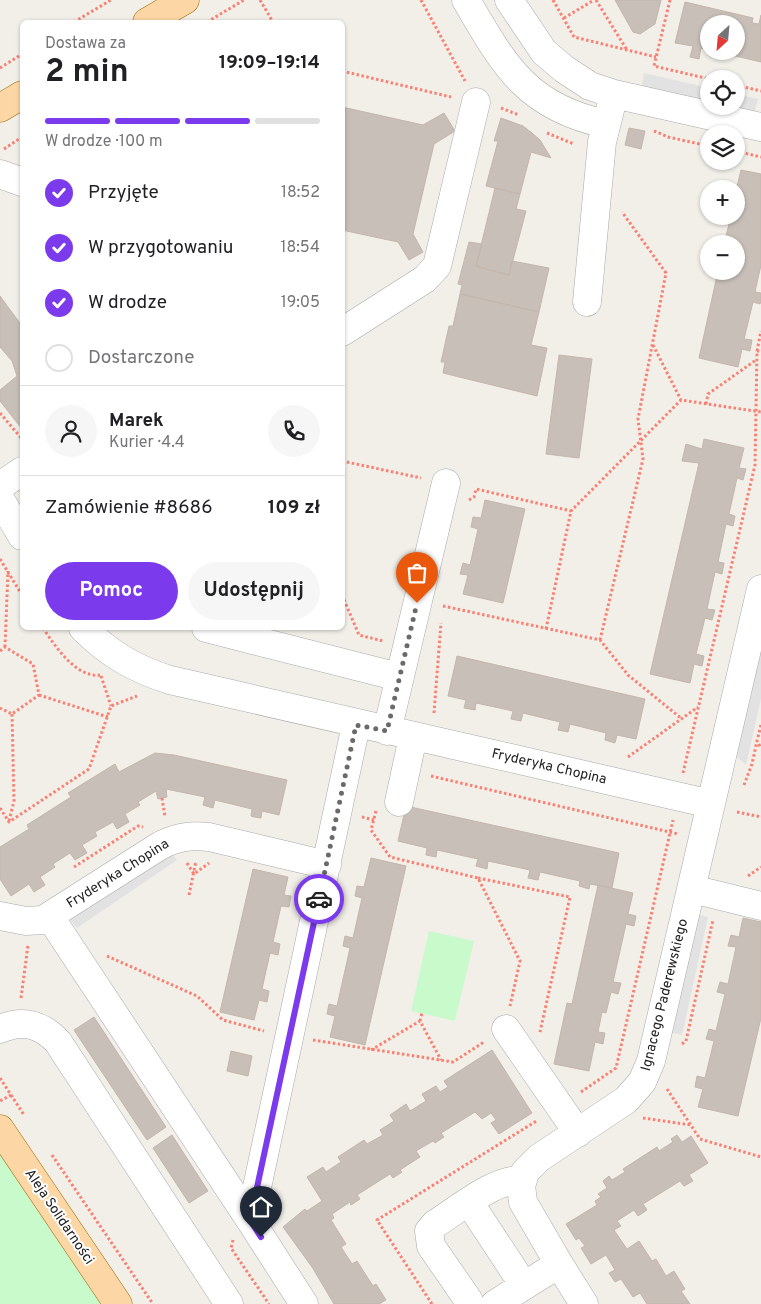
<!DOCTYPE html>
<html lang="pl">
<head>
<meta charset="utf-8">
<style>
	body { margin:0; font-family:Overpass,sans-serif; background:#f6f6f6; color:#202124; height:100vh; display:flex; flex-direction:column; font-size:19px; white-space:nowrap }
	* { box-sizing:border-box; margin:0 }
	p { font-size:16px; color:#757577 }
	.icon { flex:none; width:28px; height:28px; fill:none; stroke:currentColor; stroke-width:2; stroke-linecap:round; stroke-linejoin:round }
	.map { position:relative; flex:1; overflow:hidden }
	.sheet { position:absolute; left:20px; top:20px; width:325px; height:610px; display:flex; flex-direction:column; background:#fff; border-radius:8px; box-shadow:0 1px 4px #0004 }
	.sheet>* { flex:none }
	.needle { width:32px; rotate:206deg }
	.buttons { position:absolute; left:700px; top:15px; display:grid; gap:10px }
	.buttons a { display:grid; place-items:center; width:45px; height:45px; border-radius:50%; background:#fff; box-shadow:0 1px 4px #0004; font-size:25px }
	.pin { position:absolute; display:grid; place-items:center; width:42px; height:42px; color:#fff; margin:-51px -21px; border-radius:50% 50% 50% 0; rotate:-45deg; box-shadow:0 0 5px #0007 }
	.pin .icon { rotate:45deg }
	.courier { position:absolute; display:grid; place-items:center; width:50px; height:50px; margin:-25px; border:4px solid #7c3aed; border-radius:50%; background:#fff; color:#222; box-shadow:0 1px 6px #0007 }
	.overview em { font-style:normal; font-weight:700 }
	.overview div { display:flex; flex-direction:column-reverse }
	.overview { display:flex; align-items:center; justify-content:space-between; height:85px; padding:0 25px }
	h1 { font-size:32px; font-weight:700; line-height:38px }
	.bar { display:grid; grid-template-columns:repeat(4,1fr); gap:8px 5px; align-content:center; height:60px; padding:0 25px }
	.bar i { height:6px; border-radius:4px; background:#e0e0e0 }
	.bar .active { background:#7c3aed }
	.bar p { grid-column:span 4 }
	.line { display:flex; align-items:center; gap:12px; padding:0 25px; border-top:1px solid #e0e0e0 }
	.line div { flex:1 }
	.round { display:grid; place-items:center; flex:none; width:52px; height:52px; border-radius:26px; background:#f6f6f6 }
	ol { padding:0 25px; list-style:none }
	li { display:flex; align-items:center; gap:15px; height:55px }
	li p { margin-inline-start:auto }
	li .icon { padding:5px; border-radius:50%; background:#7c3aed; color:#fff; stroke-width:4 }
	li:last-child { color:#757577 }
	li i { width:28px; height:28px; border:2px solid #e0e0e0; border-radius:50% }
	.action { display:flex; gap:10px; margin-top:auto; padding:10px 25px }
	.action a { flex:1; height:58px; border-radius:30px; background:#7c3aed; color:#fff; font-size:20px; font-weight:700; line-height:58px; text-align:center }
	.action a+a { background:#f6f6f6; color:#202124 }
	.map>svg:first-child { display:block }
	.park { fill:#c8facc }
	.parking { fill:#e2e2e2 }
	.building { fill:#c7bfb8; stroke:#c4b6ab }
	.lines { fill:none; stroke-linecap:round; stroke-linejoin:round }
	.minor-casing { stroke:#a9a9a9; stroke-width:29 }
	.major-casing { stroke:#a06b00; stroke-width:29 }
	.path { stroke:#fa8072; stroke-width:3; stroke-dasharray:2.5 2.5; stroke-linecap:butt }
	.minor { stroke:#fff; stroke-width:28 }
	.major { stroke:#fcd6a4; stroke-width:28 }
	.done { stroke:#6b6a68; stroke-width:5; stroke-dasharray:0 9 }
	.route { stroke:#7c3aed; stroke-width:6 }
	.labels { text-anchor:middle; dominant-baseline:central; stroke-width:4; stroke-linejoin:round; paint-order:stroke }
	.street-label { font-size:14px; fill:#222; stroke:#fff }
</style>
</head>
<body>
<div class="map">
<svg width="761" height="1304" viewBox="0 0 761 1304">
	<rect width="100%" height="100%" fill="#f2efe9"/>
	<path class="park" d="M429,931L474,941L455,1021L411,1011Z
		M0,1155L101,1304H0Z"/>
	<path class="parking" d="M644,73L709,88V105L641,90Z
		M736,94L758,99L754,115L714,106H736Z
		M761,640V699L746,765L735,755Z
		M169,850L177,860L77,928L69,918Z
		M696,914L708,917L682,1035L669,1032Z"/>
	<path class="building" d="M615,0H661L655,24L640,34L633,32Z
		M685,2L753,18L752,23L759,24L761,15V62L714,51H736V24H709V50L701,48L699,59L690,57L693,46L675,43Z
		M342,107L423,125L444,113L455,131L434,144L413,234L423,252L409,260L398,242L342,230Z
		M501,118L523,126L532,133L540,140L551,158L531,152L520,194L486,186L498,141H494Z
		M629,128L645,131L641,149L625,145Z
		M741,170L761,174V265L755,292L761,293V301L760,304L753,302L744,339L752,340L750,351L742,349L738,367L699,358L718,271H736V244H724L731,216H736V191Z
		M495,188L520,194L516,209L526,211L509,275L476,266Z
		M469,242L482,244L476,266L509,275L512,261L549,268L539,312L460,294L462,285L458,284Z
		M460,294L539,312L531,345L547,348L537,396L443,373L445,362H441L449,326H453Z
		M0,296L22,326V429L0,401V390L17,376L12,361L0,347Z
		M559,355L592,359L579,458L546,454Z
		M704,439L744,448L739,468L746,469L743,480L737,478L729,514L735,516L733,526L726,524L718,562L724,563L722,574L715,572L707,609L715,610L712,620L705,618L696,654L704,656L702,666L694,664L690,683L650,674L699,463L682,461L686,444L702,449Z
		M485,500L525,509L503,603L463,594L468,575L460,574L463,563L470,565L478,529L471,527L473,517L481,518Z
		M457,656L645,699L636,739L617,735L615,743L605,740L606,733L570,724L568,732L558,730L560,722L523,713L521,721L511,719L513,711L476,703L475,710L464,708L466,700L448,696Z
		M155,753L174,755L287,780L279,815L262,811L261,818L254,817L251,816L252,809L215,800L213,808L203,805L205,797L166,789L167,797L158,799L156,791L138,802L140,805L125,814L129,822L117,829L113,822L95,832L97,836L82,845L87,853L75,860L70,853L53,864L55,867L40,877L45,885L34,892L29,884L11,896L0,879V847L29,829L27,825L71,797L68,793L115,764L119,772Z
		M406,806L619,853L612,888L590,884L589,889L579,886L580,881L540,872L538,880L528,878L530,870L488,861L487,869L476,866L478,859L437,850L436,857L426,855L427,848L398,841Z
		M371,858L406,866L365,1045L330,1037L335,1016L327,1014L329,1004L337,1006L350,948L343,946L345,936L353,938L362,898L355,896L357,886L364,887Z
		M253,869L288,877L284,895L291,896L289,907L281,906L273,942L280,944L278,955L270,953L262,989L269,991L267,1002L259,1000L254,1020L220,1012Z
		M598,885L633,893L628,914L636,916L634,926L626,924L613,982L621,983L618,994L611,992L606,1013L602,1012L598,1032L605,1033L603,1044L595,1042L589,1071L554,1064L567,1003L572,1004Z
		M743,918L761,922V1018L738,1116L698,1107L703,1089L695,1087L697,1076L705,1078L714,1041L706,1039L709,1029L716,1031L725,994L717,992L720,982L728,984L736,947L728,946L731,935L739,937Z
		M94,1017L166,1127L147,1140L74,1030Z
		M492,1050L532,1113L499,1134L491,1123L496,1120L491,1113L482,1119L475,1112L441,1133L444,1137L435,1143L433,1141L416,1151L420,1157L400,1170L402,1172L393,1178L390,1174L357,1195L360,1199L351,1205L350,1202L332,1214L334,1218L331,1220L346,1244L341,1247L352,1264L357,1261L373,1286L376,1284L386,1300L379,1304H334L312,1267L283,1227L305,1209L307,1211L322,1201L307,1177L323,1167L326,1172L341,1162L338,1157L364,1140L367,1144L383,1135L380,1130L394,1121L390,1115L406,1104L410,1111L426,1101L422,1094L436,1086L440,1092L448,1087L444,1081Z
		M231,1051L252,1056L248,1076L227,1071Z
		M172,1135L208,1191L189,1203L153,1148Z
		M677,1135L682,1142L691,1136L708,1163L689,1175L693,1181L684,1186L680,1181L643,1204L647,1210L638,1216L634,1210L617,1221L621,1226L614,1230L627,1249L639,1241L652,1261L656,1259L666,1276L674,1271L685,1289L681,1291L690,1304H647L640,1293L633,1297L621,1279L615,1282L609,1273L615,1270L606,1255L591,1264L581,1248L585,1246L579,1238L576,1240L566,1224L597,1205L595,1201L601,1197L598,1194L607,1188L603,1181L609,1176L612,1180L625,1172L623,1169L657,1147L659,1151L673,1142L671,1139Z"/>
	<g class="lines">
		<defs>
			<path id="minor" d="M466,0C504,65 526,107 606,124
				M509,0L544,52L564,69L590,86L614,94L761,127
				M0,174L22,182
				M587,302L602,142L614,94
				M342,332L425,279L437,266L476,102
				M0,486L22,471
				M0,499L22,536
				M83,628C109,654 135,669 170,680L711,804
				M206,628L399,677
				M387,731L446,483
				M399,802L413,737
				M692,889L761,906
				M0,916L26,921L43,920L161,845C178,837 190,835 209,837L327,865
				M50,917L250,1220
				M0,1029C23,1019 41,1024 58,1042L229,1304
				M506,1029L578,1133
				M469,1202L515,1272
				M559,1264L584,1304
				M469,1301L431,1246L429,1231L435,1224C459,1209 495,1178 523,1180
				M304,1304L250,1220L356,725
				M495,1304L559,1264L523,1202L521,1185L525,1172L539,1158L626,1100L642,1082L651,1061L761,589"/>
			<path id="major" d="M147,22L185,0
				M0,108L22,95
				M0,1129L118,1304"/>
		</defs>
		<use href="#minor" class="minor-casing"/>
		<use href="#major" class="major-casing"/>
		<path class="path" d="M260,0L273,22
			M421,0L465,81
			M553,0L574,37L656,57
			M596,0L627,50
			M670,0L654,66L709,79
			M564,18L594,0
			M74,22L111,0
			M207,22L244,0
			M0,68L22,54
			M342,71L451,97
			M736,85L761,91
			M501,108L519,115
			M654,131L668,137L709,146
			M547,133L574,144
			M4,149L22,137
			M736,151L761,157
			M653,345L681,400
			M757,351L761,331
			M706,404L708,394L756,360
			M0,413L22,439
			M342,461L421,478
			M469,500L474,497L476,489L571,511
			M0,559L22,595
			M342,595L359,635L383,641
			M443,606L600,640L628,675L682,719
			M43,628C55,646 76,678 100,675
			M546,629L571,511L681,400L761,412
			M600,640L643,459L638,419L666,273L622,212
			M5,647L8,571
			M0,651L5,647L33,664L39,695L12,714L0,708
			M101,676L111,706
			M39,695L108,717
			M434,713L441,623
			M761,725L757,741L761,748
			M628,757L698,707
			M683,773L755,465L757,351H761
			M431,776L678,834
			M744,785L752,764L757,741
			M162,798L165,817
			M0,808L9,822L89,769L111,706L137,696
			M376,811L371,830L390,857L478,878L520,961L510,1006
			M737,812L761,817
			M362,817L374,820
			M9,821L14,801L12,714
			M187,863L194,874L209,863
			M74,867L138,826L143,827
			M748,876L761,867
			M478,878L570,897L540,1032
			M189,895L196,861
			M107,956L197,996L223,1020L264,1031
			M21,998L28,945
			M420,1021L422,1013
			M313,1040L453,1062L484,1042
			M682,1044L686,1041L713,920
			M371,1050L420,1021L441,1060
			M0,1078L11,1095L0,1101
			M667,1089L700,1139L761,1157
			M581,1092L616,1068L673,820
			M11,1095L24,1115
			M643,1118L691,1125
			M52,1155L153,1304
			M233,1240L231,1248L269,1304
			M432,1304L377,1220L538,1120"/>
		<use href="#minor" class="minor"/>
		<use href="#major" class="major"/>
	</g>
	<g class="lines">
		<path class="done" d="M319,899L356,725L387,731L417,603"/>
		<path class="route" d="M261,1237L250,1220L319,899"/>
	</g>
	<g class="labels">
		<g class="street-label">
			<text transform="translate(549 767) rotate(13)">Fryderyka Chopina</text>
			<text transform="translate(118 874) rotate(-32)">Fryderyka Chopina</text>
			<text transform="translate(665 995) rotate(-76)">Ignacego Paderewskiego</text>
			<text transform="translate(59 1217) rotate(56)">Aleja Solidarności</text>
		</g>
	</g>
</svg>
<div class="buttons">
<a><svg class="needle" viewBox="-14 -14 28 28"><path d="M0-13l5 13h-10z" fill="#e53935"/><path d="M0 13l5-13h-10z" fill="#757577"/></svg></a>
<a><svg class="icon" aria-label="locate" viewBox="0 0 24 24"><circle cx="12" cy="12" r="6"/><path d="M12 2v4M12 18v4M2 12h4M18 12h4"/></svg></a>
<a><svg class="icon" aria-label="layers" viewBox="0 0 24 24"><path d="M12 4l9 5-9 5-9-5zM3 14l9 5 9-5"/></svg></a>
<a>+</a>
<a>−</a>
</div>
<div class="pin" style="left:417px;top:603px;background:#ea580c"><svg class="icon" aria-label="bag" viewBox="0 0 24 24"><path d="M5 8h14l-1 12H6zM9 8a3 3 0 0 1 6 0"/></svg></div>
<div class="pin" style="left:261px;top:1237px;background:#1f2937"><svg class="icon" aria-label="home" viewBox="0 0 24 24"><path d="M3 11l9-7 9 7M6 9v11h12V9"/></svg></div>
<div class="courier" style="left:319px;top:899px"><svg class="icon" aria-label="car" viewBox="0 0 24 24"><path d="M5 17H2v-5l4-1 3-4h7l3 4 3 1v5h-3M9 17h6M6 11h13"/><circle cx="7" cy="17" r="2"/><circle cx="17" cy="17" r="2"/></svg></div>
<section class="sheet">
<div class="overview"><div><h1>2 min</h1><p>Dostawa za</p></div><em>19:09–19:14</em></div>
<div class="bar"><i class="active"></i><i class="active"></i><i class="active"></i><i></i><p>W drodze · 100 m</p></div>
<ol>
<li><svg class="icon" aria-label="check" viewBox="0 0 24 24"><path d="M5 12l5 5 9-10"/></svg>Przyjęte<p>18:52</p></li>
<li><svg class="icon" aria-label="check" viewBox="0 0 24 24"><path d="M5 12l5 5 9-10"/></svg>W przygotowaniu<p>18:54</p></li>
<li><svg class="icon" aria-label="check" viewBox="0 0 24 24"><path d="M5 12l5 5 9-10"/></svg>W drodze<p>19:05</p></li>
<li><i></i>Dostarczone</li>
</ol>
<div class="line" style="height:90px"><a class="round"><svg class="icon" aria-label="person" viewBox="0 0 24 24"><circle cx="12" cy="8" r="4"/><path d="M4 21q1-7 8-7t8 7"/></svg></a><div><b>Marek</b><p>Kurier · 4.4</p></div><a class="round"><svg class="icon" aria-label="phone" viewBox="0 0 24 24"><path d="M5 4h4l2 5-3 2q2 4 5 5l2-3 5 2v4C11 20 4 13 5 4z"/></svg></a></div>
<div class="line" style="height:65px"><div>Zamówienie #8686</div><b>109 zł</b></div>
<div class="action"><a>Pomoc</a><a>Udostępnij</a></div>
</section>
</div>
</body>
</html>
